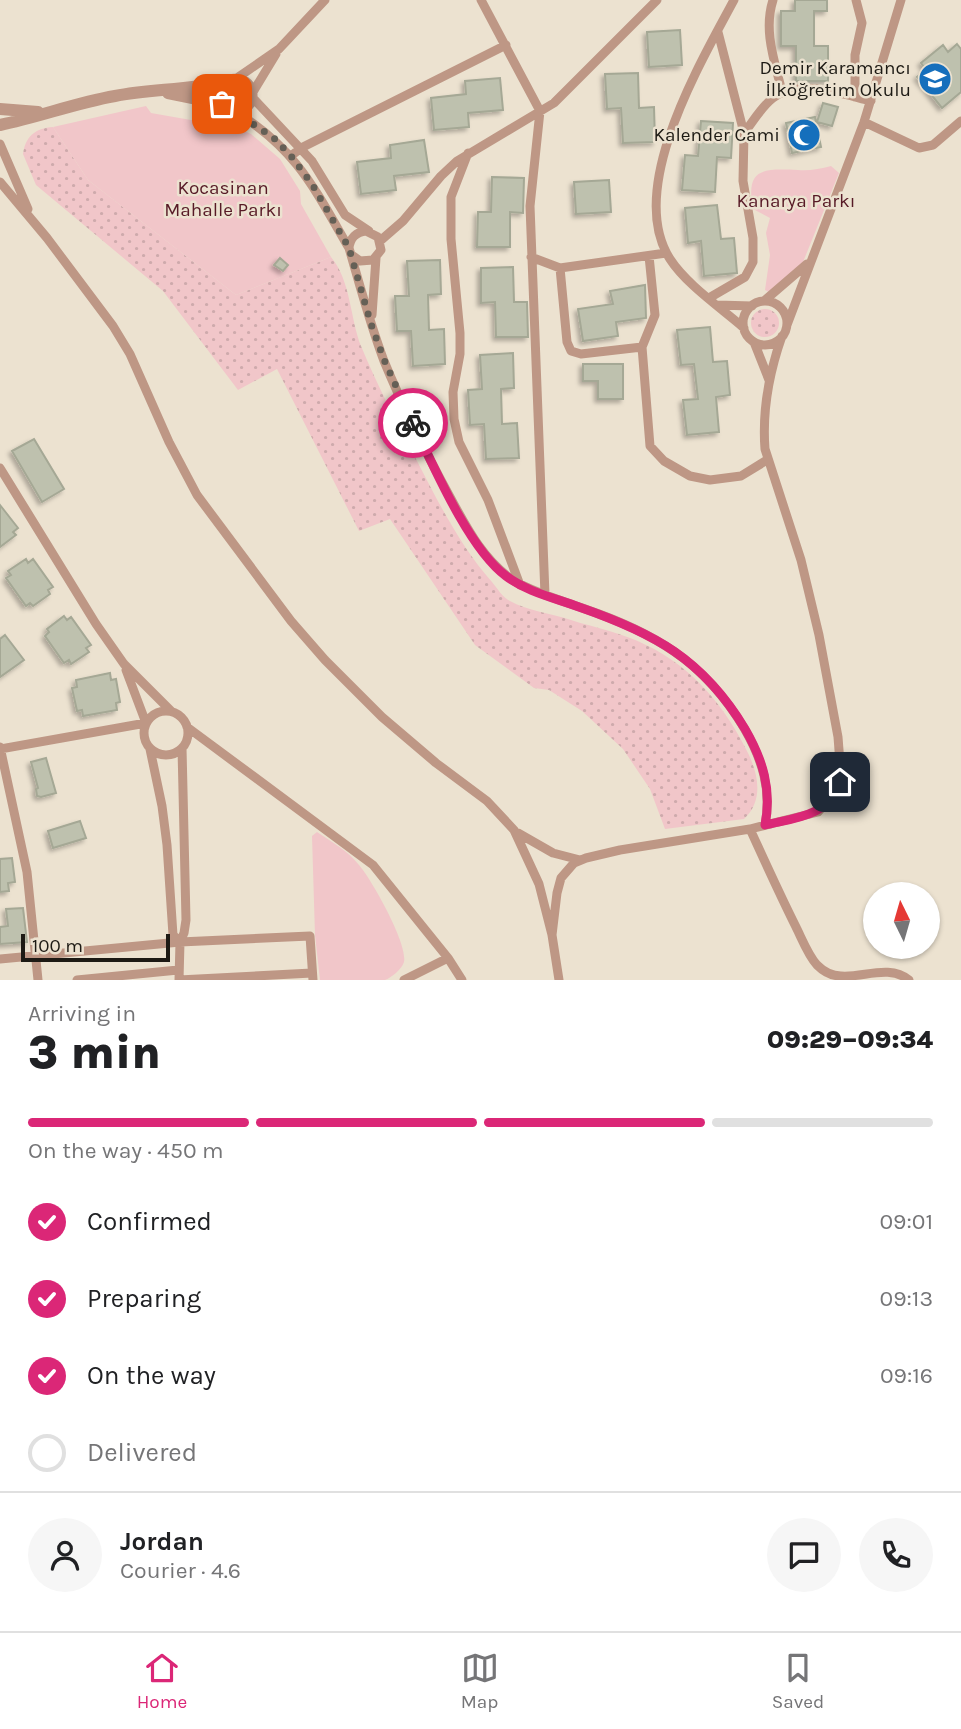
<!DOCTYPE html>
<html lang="en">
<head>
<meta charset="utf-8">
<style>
	body { margin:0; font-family:Karla,sans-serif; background:#f6f6f6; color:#202124; height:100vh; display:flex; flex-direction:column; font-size:26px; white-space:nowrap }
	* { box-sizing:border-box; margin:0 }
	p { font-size:23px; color:#757577 }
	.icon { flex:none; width:38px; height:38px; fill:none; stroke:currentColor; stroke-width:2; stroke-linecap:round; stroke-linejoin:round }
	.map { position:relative; height:980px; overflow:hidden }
	.details { display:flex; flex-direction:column; background:#fff; flex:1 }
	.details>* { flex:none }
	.needle { width:46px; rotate:355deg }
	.controls { position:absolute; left:863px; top:882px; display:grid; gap:14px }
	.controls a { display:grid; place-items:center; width:77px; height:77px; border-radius:50%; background:#fff; box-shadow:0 2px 5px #0004; font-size:35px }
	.scale { position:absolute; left:21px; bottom:18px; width:149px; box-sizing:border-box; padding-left:7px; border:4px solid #1d1a14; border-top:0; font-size:19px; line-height:24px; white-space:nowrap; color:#1d1a14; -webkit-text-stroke:5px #ece2d0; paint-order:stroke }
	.pin { position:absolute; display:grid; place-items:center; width:60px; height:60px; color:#fff; margin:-30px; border-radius:14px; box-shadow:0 4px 10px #0006 }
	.courier { position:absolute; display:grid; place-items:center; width:70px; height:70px; margin:-35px; border:5px solid #db2777; border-radius:50%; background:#fff; color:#222; box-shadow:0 2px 9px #0007 }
	.summary em { font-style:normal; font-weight:800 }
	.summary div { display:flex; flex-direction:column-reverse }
	.summary { display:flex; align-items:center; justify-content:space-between; height:119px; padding:0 28px }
	h1 { font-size:46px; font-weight:800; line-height:52px }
	.bar { display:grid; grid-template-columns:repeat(4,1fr); gap:10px 7px; align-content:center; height:84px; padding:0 28px }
	.bar i { height:9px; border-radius:5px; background:#e0e0e0 }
	.bar .active { background:#db2777 }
	.bar p { grid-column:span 4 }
	.line { display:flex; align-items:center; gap:18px; padding:0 28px; border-top:2px solid #e0e0e0 }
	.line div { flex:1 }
	.round { display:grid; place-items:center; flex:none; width:74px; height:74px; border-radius:37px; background:#f6f6f6 }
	ol { padding:0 28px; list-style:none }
	li { display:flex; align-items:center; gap:21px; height:77px }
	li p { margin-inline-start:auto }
	li .icon { padding:7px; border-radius:50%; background:#db2777; color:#fff; stroke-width:4 }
	li:last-child { color:#757577 }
	li i { width:38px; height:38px; border:4px solid #e0e0e0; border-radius:50% }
	.menu { display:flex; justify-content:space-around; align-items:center; height:98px; border-top:2px solid #e0e0e0; background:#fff; font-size:19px; color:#757577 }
	.menu a { display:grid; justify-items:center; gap:4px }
	.menu .active { color:#db2777 }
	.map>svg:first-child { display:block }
	.grass { fill:url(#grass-dots) }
	.park { fill:#f1c6c9 }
	.building { fill:#bec1ae; stroke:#a5a895; stroke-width:2; filter:url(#shadow) }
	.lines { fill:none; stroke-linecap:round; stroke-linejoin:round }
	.minor { stroke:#be9785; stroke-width:9 }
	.tertiary { stroke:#be9785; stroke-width:12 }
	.done { stroke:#656056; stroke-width:7; stroke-dasharray:0 12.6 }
	.route { stroke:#db2777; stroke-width:9 }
	.labels { text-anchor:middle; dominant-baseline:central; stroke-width:5; stroke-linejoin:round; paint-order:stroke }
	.poi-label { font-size:19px; fill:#1d1a14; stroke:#ece2d0; text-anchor:end }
	.park-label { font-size:19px; fill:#571a26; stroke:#ece2d0 }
</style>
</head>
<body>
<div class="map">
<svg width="961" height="980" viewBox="0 0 961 980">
	<defs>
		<pattern id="grass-dots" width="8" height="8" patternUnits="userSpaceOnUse" patternTransform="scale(1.75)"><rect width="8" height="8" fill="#f1c6c9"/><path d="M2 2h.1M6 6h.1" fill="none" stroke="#ceaaac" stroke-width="1.8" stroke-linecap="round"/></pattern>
		<filter id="shadow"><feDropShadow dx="-3" dy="3" stdDeviation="2" flood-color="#0004"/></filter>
	</defs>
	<rect width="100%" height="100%" fill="#ece2d0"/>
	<path class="grass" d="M53,127L88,180L236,295L331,257C351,281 350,318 361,346C377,385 397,423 417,461C438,502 461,547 492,582C497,588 503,598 510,601C526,610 553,614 571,620C596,628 623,633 646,645C693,667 727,709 749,755C759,777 763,801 744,819L665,829L650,789L623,749L582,711L549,690L534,688L475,645L390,519L359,531L277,369L238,390L163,291L36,185L23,154C25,137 35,128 53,127Z
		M751 323a14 14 0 1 1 28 0a14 14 0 1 1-28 0Z"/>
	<path class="park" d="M146,106L151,113L208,123L218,119L251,134L280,159L300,191L301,204L331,257L236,295L88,180L53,127Z
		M831,166L839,173L799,272L774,295L765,290L770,255L766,233L770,218L753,209C745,167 764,169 798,170C809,171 820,169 831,166Z
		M317,832C332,842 348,851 359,865C372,880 408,944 404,962C402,969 391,978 385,980C377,980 332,980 320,980L315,935L312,836Z"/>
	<path class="building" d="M795,0H827V11H814V46H828V81H796V46H781V11H795Z
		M680,30L682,65L649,67L647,32Z
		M957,44L961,49V92L942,108L917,77L926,70L921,63L943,45L948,52Z
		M638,73L639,108L654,107L655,142L623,143L621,108L607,109L605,74Z
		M500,78L503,110L468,113L469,127L434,130L431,98L466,94L465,81Z
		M823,103L838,107L832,126L817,122Z
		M815,117L821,147L792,153L786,123Z
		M701,121L733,123L731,158L717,157L715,192L682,190L685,155L698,156Z
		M424,140L429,172L394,176L396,190L361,194L357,162L391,158L390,145Z
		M492,177L524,178L523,213L510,212V247H477L478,212H491Z
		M609,180L611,212L576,214L574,182Z
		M717,205L721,239L734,238L737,273L704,276L701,241L688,243L685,208Z
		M280,258L288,265L283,271L274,265Z
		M440,260L441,294L428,295L429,330L444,329L445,364L413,366L411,331H397L395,296H409L407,261Z
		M513,267L514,302H527L528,337H496L495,302L481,303V268Z
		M645,285L646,318L616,322L618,336L583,341L578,309L613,304L610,291Z
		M710,327L713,362L727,361L730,395L716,397L719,432L687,435L683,400L698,399L694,364L681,365L677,330Z
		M513,353L514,388L501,389L502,424L517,423L519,458L486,459L484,424L470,425L468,390L482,389L480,355Z
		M583,364H623V399H598V381H583Z
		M34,439L64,489L42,502L12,451Z
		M0,505L18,528L13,532L16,535L0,547Z
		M26,559L28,563L33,559L53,587L48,590L50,594L33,606L30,603L26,606L6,578L11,575L8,571Z
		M64,616L67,620L71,617L91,645L86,648L89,652L71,664L69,660L64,663L45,636L49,632L47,629Z
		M5,635L24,660L0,677V639Z
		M110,673L111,680L116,679L120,702L116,703L117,710L83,716L82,710L77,711L72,688L77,687L76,680Z
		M46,758L56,793L41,797L37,796L36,789L38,788L31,762Z
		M80,821L86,838L53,848L48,831Z
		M12,858L15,882L8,883L9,891L0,892V859Z
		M23,908L27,942L0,944V927L8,926L6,909Z"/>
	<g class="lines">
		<path class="minor" d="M481,0L540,111L530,206L545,595
			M734,0C701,62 625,189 670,259C686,284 721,308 744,328
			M773,0C763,31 775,62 782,92
			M237,78L279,49L325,0
			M219 95a17 17 0 1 1 34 0a17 17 0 1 1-34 0Z
			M253,92L276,54
			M855,97V55L862,23L856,0
			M253,98L312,161L345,215L369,231
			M236,112C297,150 314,188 349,248
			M864,122L919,148L933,145L961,121
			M744,133C753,122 761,107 773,98C799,78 842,94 871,101
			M0,144L28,209
			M468,153L451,197V239L460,333V354L453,392L454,419L459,442L488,500L520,585
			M291,156L301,148L506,45
			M0,182L47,238L113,326L130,354L169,442L197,495L291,621L325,660L382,717L436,763L487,801L514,830L539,884L552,935
			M380,241L403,221L441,176L457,161L554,103L657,0
			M353,256L360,261L373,260L381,250L378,237L366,231C356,232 350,238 349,248C360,286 370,324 384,361C403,407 426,453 450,497C467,528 483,560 514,581C541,596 571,603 599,614C664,638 708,668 744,728C762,759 772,790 765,825
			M531,257L560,268L666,253
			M560,268L567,342L571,351L581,354L642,347L655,315L649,256
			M709,298L745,277L753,262V238L743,181L744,133L718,32
			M764,301L807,264
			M743 323a22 22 0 1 1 44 0a22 22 0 1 1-44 0Z
			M717,305L752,306
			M372,315L376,258
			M787,325L864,122L901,0
			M754,342L769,380
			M642,347L650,446L664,461L690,476L710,480L741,476L767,460
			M0,468L96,624L124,664L171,711
			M144 733a22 22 0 1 1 44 0a22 22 0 1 1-44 0Z
			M187,727L373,865L448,958L462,980
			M0,747L27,872L38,980
			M0,749L146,723L126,670
			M150,749L162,806L167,845L173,935L180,942
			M750,829C765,862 780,895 796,927C802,939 808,955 817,965C823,971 832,976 841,976C863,978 889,964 909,980
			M518,833L553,853L580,860
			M0,959L180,942L310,936L313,980
			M77,980L178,970
			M179,980L180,942L184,933L186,920L182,748
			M179,980L312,973
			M404,980L448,958
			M559,980L552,935L557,893L561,878L574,863L586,858L620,850L750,829L818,812L839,788L841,776L838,737L819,635L801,560L765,449C762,410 769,373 782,336"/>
		<path class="tertiary" d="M168,93L222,104
			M0,109L38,112
			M0,125C39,117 75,103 115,96C152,89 190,90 226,81"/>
	</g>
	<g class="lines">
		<path class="done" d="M222,104L273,137L291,156L312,184L349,248L371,324L385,362L413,423"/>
		<path class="route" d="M413,423C433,465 469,549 506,576C527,592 555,598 579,607C654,633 703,659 745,729C763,760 772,790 765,825C794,818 830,816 840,782"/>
	</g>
	<defs>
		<symbol id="school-disc" viewBox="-11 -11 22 22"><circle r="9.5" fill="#156fbc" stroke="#ece2d0"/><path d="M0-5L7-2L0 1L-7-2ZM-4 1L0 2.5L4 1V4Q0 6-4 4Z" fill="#fff"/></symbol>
		<symbol id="mosque-disc" viewBox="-11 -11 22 22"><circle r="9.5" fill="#156fbc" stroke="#ece2d0"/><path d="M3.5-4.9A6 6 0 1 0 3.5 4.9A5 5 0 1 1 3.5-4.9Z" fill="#fff"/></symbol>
	</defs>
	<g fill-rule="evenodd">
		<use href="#school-disc" x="916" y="60" width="38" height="38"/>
		<use href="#mosque-disc" x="785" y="116" width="38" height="38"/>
	</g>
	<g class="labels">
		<g class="poi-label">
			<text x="911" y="68">Demir Karamancı<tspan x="911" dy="22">İlköğretim Okulu</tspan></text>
			<text x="780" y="135">Kalender Cami</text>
		</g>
		<g class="park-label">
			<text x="223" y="188">Kocasinan<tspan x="223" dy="22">Mahalle Parkı</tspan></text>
			<text x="796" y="201">Kanarya Parkı</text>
		</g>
	</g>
</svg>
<div class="controls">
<a><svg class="needle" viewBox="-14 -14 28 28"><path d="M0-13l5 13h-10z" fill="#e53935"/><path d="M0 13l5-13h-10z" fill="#757577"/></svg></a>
</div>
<div class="scale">100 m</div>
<div class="pin" style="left:222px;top:104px;background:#ea580c"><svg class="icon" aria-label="bag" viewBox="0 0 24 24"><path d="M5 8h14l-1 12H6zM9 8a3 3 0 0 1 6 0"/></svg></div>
<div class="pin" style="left:840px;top:782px;background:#1f2937"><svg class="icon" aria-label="home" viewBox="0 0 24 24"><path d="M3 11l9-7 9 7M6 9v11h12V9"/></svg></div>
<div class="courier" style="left:413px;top:423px"><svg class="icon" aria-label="bike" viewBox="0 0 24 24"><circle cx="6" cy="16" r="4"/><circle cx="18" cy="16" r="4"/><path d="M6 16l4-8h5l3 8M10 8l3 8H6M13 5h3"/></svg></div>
</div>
<section class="details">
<div class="summary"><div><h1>3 min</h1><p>Arriving in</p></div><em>09:29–09:34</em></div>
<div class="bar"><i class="active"></i><i class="active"></i><i class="active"></i><i></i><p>On the way · 450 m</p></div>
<ol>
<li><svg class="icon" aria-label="check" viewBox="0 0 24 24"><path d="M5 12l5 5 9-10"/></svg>Confirmed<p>09:01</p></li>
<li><svg class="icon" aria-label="check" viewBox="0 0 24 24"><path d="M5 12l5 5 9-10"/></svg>Preparing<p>09:13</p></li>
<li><svg class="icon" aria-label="check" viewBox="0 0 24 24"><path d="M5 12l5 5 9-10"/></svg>On the way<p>09:16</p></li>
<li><i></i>Delivered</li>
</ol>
<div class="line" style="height:126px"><a class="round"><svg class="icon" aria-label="person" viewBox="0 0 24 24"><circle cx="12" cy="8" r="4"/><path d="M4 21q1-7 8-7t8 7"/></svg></a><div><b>Jordan</b><p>Courier · 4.6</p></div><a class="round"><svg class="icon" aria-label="chat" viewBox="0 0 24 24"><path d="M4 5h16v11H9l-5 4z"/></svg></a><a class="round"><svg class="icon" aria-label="phone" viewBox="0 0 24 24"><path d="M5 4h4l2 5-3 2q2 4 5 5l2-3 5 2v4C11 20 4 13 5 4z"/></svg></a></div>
</section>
<nav class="menu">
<a class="active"><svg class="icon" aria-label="home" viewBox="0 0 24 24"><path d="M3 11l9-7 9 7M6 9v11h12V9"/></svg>Home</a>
<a><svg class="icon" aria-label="map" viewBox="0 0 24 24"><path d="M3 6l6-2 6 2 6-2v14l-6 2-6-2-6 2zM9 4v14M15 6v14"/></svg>Map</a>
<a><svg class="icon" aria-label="saved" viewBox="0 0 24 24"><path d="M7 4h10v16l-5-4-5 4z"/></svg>Saved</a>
</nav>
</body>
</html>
